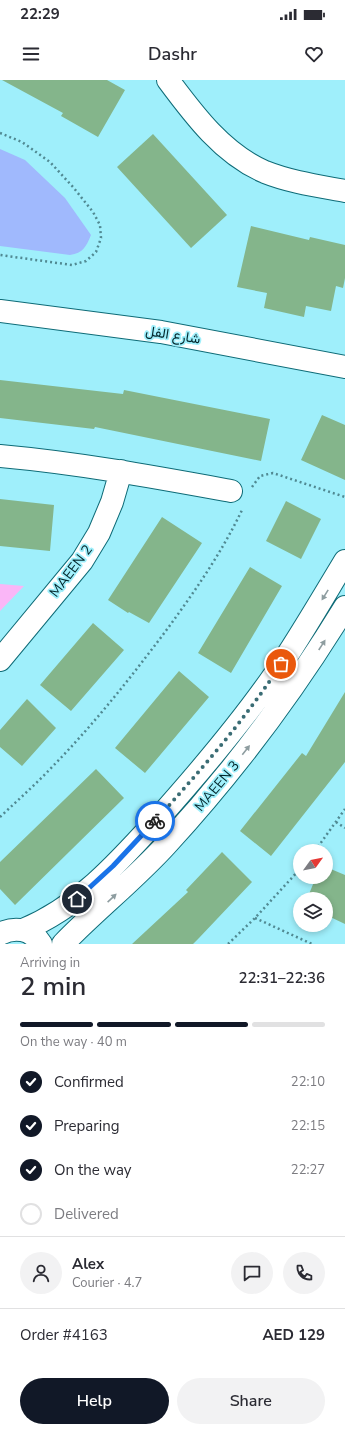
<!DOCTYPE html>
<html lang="en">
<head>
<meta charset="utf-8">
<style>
	body { margin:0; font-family:"Nunito Sans",Vazirmatn,sans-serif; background:#f2f2f3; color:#2b2b33; height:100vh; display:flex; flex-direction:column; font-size:15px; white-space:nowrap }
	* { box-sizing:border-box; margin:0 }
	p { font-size:13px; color:#7c7c81 }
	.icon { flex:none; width:22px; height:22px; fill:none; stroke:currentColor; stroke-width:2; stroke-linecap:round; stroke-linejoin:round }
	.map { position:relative; height:864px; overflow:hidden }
	.sheet { display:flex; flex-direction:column; background:#fff; flex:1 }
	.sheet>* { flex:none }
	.needle { width:26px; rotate:57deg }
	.buttons { position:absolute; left:293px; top:764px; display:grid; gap:8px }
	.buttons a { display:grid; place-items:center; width:40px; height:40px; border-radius:50%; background:#fff; box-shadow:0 2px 6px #0003; font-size:20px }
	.pin { position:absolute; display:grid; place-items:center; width:34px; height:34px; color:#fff; margin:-17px; border:2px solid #fff; border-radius:50%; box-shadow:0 1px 4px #0007 }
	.courier { position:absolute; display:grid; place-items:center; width:40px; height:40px; margin:-20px; border:3px solid #1a73e8; border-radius:50%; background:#fff; color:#222; box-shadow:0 1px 5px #0007 }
	.summary em { font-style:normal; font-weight:600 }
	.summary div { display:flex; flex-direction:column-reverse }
	.summary { display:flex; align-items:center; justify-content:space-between; height:68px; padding:0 20px }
	h1 { font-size:26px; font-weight:600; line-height:30px }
	.bar { display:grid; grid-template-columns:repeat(4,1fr); gap:6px 4px; align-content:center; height:48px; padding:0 20px }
	.bar i { height:5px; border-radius:3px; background:#e1e1e2 }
	.bar .active { background:#111827 }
	.bar p { grid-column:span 4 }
	.line { display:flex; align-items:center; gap:10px; padding:0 20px; border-top:1px solid #e1e1e2 }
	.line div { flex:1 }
	.round { display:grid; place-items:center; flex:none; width:42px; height:42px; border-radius:21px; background:#f2f2f3 }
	ol { padding:0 20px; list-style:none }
	li { display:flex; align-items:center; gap:12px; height:44px }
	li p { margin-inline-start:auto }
	li .icon { padding:4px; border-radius:50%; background:#111827; color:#fff; stroke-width:4 }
	li:last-child { color:#7c7c81 }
	li i { width:22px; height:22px; border:2px solid #e1e1e2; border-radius:50% }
	.cta { display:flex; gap:8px; margin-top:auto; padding:8px 20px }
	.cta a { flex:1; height:46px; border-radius:24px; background:#111827; color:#fff; font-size:16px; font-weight:600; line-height:46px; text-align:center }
	.cta a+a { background:#f2f2f3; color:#2b2b33 }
	.status { display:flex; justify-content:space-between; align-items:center; height:28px; padding:0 20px; background:#fff; direction:ltr }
	.status svg { height:11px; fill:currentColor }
	header { display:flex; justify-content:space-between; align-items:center; height:52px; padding:0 20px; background:#fff; font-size:18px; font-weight:600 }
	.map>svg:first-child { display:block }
	.green { fill:#fab6f7 }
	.water { fill:#a0b9fd }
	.building { fill:#84b58b }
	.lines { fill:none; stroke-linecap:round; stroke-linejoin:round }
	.street-casing { stroke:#0e6b77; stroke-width:24 }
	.path { stroke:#508992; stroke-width:2.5; stroke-dasharray:2 3; stroke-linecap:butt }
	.street { stroke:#fff; stroke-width:22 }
	.oneway { fill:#8e9da0 }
	.done { stroke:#3a6c74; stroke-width:4; stroke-dasharray:0 7.2 }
	.route { stroke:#1a73e8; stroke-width:5 }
	.labels { text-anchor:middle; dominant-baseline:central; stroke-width:3.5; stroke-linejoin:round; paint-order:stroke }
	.street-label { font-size:14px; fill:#03262b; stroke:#9feffb }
</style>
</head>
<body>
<div class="status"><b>22:29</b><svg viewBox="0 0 49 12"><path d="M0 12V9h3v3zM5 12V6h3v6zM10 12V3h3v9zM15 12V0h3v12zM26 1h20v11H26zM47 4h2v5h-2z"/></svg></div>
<header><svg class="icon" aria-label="menu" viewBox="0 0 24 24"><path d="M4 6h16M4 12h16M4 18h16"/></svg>Dashr<svg class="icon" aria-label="heart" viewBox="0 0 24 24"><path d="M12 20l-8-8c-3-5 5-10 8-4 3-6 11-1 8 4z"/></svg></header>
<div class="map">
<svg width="345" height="864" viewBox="0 0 345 864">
	<rect width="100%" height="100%" fill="#9feffb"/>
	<path class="green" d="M0,504L24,506L0,531Z"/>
	<path class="water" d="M0,69L25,80L65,118L91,155C86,167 83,173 70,175L0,166Z"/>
	<path class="building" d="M2,0H107L125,10L98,57L61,36L63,33Z
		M153,54L227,135L191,168L117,87Z
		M251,146L309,160L310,157L345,165V198L343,208L336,206L331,231L306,226L304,237L264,228L267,213L237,207Z
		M0,300L123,314L124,310L270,339L261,381L95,347L94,349L0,338Z
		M322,335L345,345V400L301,380Z
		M0,419L54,425L50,471L0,466Z
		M286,421L321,439L301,479L266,461Z
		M162,437L202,463L149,543L129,532L128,533L108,520Z
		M250,487L282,506L231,593L198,573Z
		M93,543L124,570L71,631L40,605Z
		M179,591L209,617L145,693L115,668Z
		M345,612V682L271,776L240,751L302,673L306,676Z
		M27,619L56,648L22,686L0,667V650Z
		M96,689L124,718L15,825L0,809V782Z
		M222,772L252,802L199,858L193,864H132L188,812L186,810Z
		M326,787L345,795V844L326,835V819H307L316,797H326Z"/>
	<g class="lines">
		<defs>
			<path id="street" d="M168,0C194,35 223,74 265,92C290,102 318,106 345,111
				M0,231L161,252L345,287
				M0,376C78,383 154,397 231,411
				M0,580L82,481L99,453L112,422L121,391
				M23,850C78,827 116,785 155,742C197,695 239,646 275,594C300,557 322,519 345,481
				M0,854C15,846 32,849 41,864
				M63,864C96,830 134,800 166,765C234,691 293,612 345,527"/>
		</defs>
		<use href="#street" class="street-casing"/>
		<path class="path" d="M0,53L22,62L50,82L73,107L93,132L100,145L101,158L96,172L86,181L72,185L0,175
			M252,407L260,396L273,393L345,417
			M0,737C18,720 36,704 53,686C95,643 132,596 168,548C195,511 222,472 242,430
			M336,742L345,748
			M315,771L345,729
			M255,838L312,864
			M228,864L255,838L300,789"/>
		<use href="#street" class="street"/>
	</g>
	<defs><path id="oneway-solid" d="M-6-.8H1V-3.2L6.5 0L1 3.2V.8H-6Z"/></defs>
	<g class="oneway">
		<use href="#oneway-solid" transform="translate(325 515) rotate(122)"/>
		<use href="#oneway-solid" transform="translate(322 565) rotate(-57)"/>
		<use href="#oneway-solid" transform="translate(246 670) rotate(-52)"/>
		<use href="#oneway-solid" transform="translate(112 818) rotate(-43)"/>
	</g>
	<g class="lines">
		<path class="done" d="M155,741C200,691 245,640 281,584"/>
		<path class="route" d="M77,819L113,786L155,741"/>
	</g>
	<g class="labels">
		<g class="street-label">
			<text transform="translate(173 255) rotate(9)">شارع الفل</text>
			<text transform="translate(71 491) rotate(-53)">MAEEN 2</text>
			<text transform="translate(217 706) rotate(-50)">MAEEN 3</text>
		</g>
	</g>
</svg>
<div class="buttons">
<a><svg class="needle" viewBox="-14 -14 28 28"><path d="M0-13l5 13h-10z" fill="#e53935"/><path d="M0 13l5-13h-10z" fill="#7c7c81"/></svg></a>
<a><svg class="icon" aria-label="layers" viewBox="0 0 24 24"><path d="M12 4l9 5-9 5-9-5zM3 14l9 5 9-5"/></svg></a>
</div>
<div class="pin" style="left:281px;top:584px;background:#ea580c"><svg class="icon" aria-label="bag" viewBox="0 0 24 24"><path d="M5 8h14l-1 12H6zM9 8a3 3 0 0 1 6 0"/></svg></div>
<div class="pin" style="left:77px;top:819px;background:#1f2937"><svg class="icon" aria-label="home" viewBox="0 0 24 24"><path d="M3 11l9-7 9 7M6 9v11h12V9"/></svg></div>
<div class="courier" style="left:155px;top:741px"><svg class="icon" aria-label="bike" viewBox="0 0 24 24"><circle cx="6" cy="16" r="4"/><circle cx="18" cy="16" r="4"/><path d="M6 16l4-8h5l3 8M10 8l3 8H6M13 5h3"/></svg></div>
</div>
<section class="sheet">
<div class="summary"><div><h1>2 min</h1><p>Arriving in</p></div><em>22:31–22:36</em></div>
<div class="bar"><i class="active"></i><i class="active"></i><i class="active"></i><i></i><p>On the way · 40 m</p></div>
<ol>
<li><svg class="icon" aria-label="check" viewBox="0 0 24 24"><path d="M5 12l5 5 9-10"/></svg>Confirmed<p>22:10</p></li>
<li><svg class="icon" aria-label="check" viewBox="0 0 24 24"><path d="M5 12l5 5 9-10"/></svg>Preparing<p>22:15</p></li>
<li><svg class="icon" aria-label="check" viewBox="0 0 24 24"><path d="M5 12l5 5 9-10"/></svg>On the way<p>22:27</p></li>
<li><i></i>Delivered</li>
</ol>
<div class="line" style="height:72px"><a class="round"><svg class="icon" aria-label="person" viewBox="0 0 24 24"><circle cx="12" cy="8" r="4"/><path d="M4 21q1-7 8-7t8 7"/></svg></a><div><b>Alex</b><p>Courier · 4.7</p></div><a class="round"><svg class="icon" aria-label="chat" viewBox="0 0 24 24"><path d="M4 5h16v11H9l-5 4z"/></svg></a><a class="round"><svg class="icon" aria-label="phone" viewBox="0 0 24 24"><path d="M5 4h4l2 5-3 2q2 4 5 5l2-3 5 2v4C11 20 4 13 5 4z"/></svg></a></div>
<div class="line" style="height:52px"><div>Order #4163</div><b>AED 129</b></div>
<div class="cta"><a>Help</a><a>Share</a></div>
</section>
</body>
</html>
